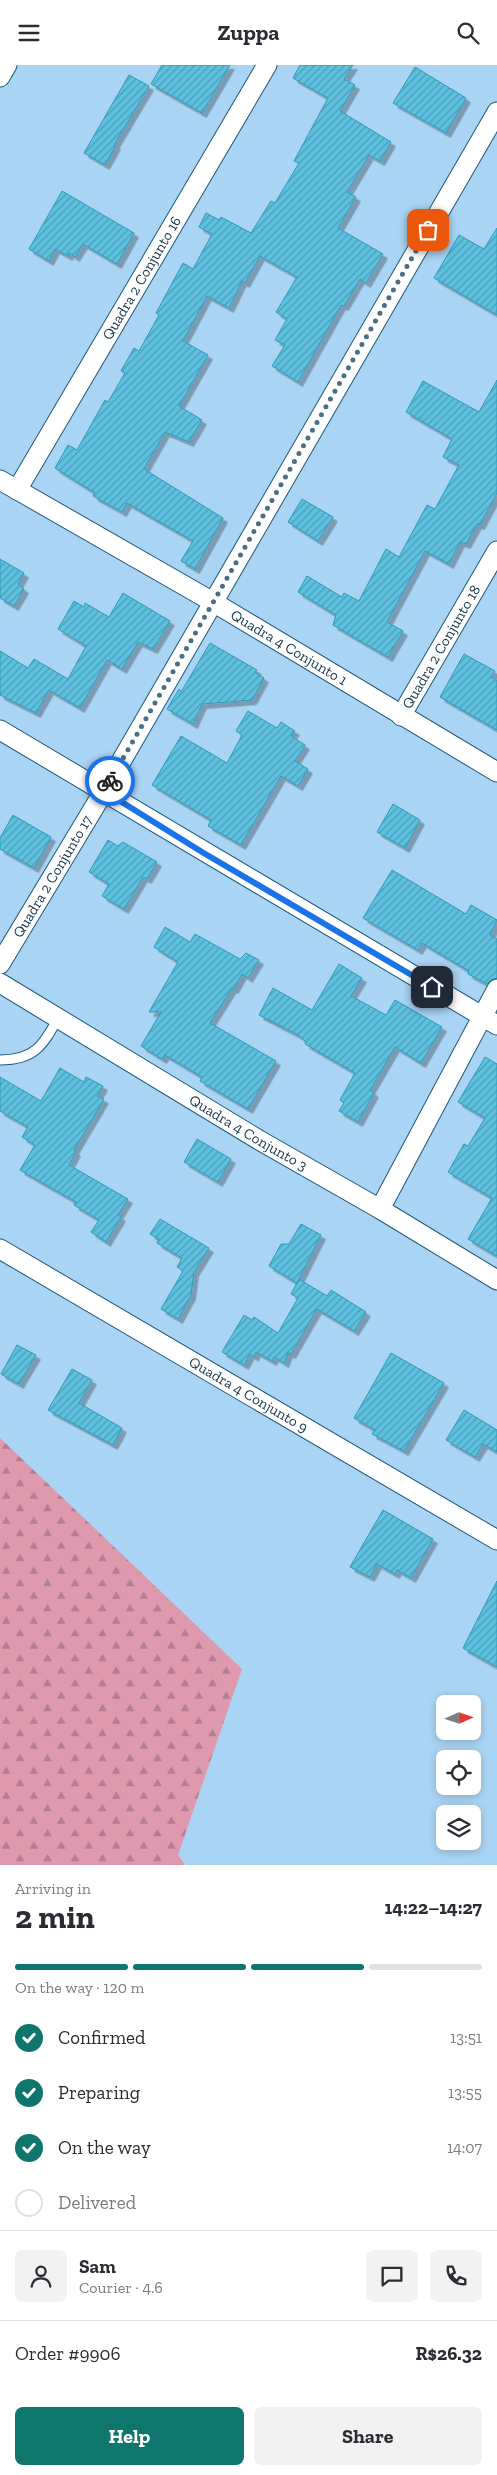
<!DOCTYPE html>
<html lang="en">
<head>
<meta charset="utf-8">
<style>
	body { margin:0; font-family:"Zilla Slab",serif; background:#f2f2f3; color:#2b2b33; height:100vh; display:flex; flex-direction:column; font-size:19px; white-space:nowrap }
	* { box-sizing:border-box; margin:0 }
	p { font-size:16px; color:#7c7c81 }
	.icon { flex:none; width:28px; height:28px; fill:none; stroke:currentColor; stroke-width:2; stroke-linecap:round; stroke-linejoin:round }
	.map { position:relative; height:1800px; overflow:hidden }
	.sheet { display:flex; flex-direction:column; background:#fff; flex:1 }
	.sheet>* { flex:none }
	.needle { width:32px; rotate:87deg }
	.controls { position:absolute; left:436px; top:1630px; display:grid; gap:10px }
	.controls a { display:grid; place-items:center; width:45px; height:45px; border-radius:8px; background:#fff; box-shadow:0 2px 8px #0003; font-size:25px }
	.pin { position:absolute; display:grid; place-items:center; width:42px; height:42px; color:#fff; margin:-21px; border-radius:10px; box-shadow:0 2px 8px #0006 }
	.courier { position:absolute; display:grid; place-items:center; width:50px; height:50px; margin:-25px; border:4px solid #1a73e8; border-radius:50%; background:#fff; color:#222; box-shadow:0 1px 6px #0007 }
	.headline em { font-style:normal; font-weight:700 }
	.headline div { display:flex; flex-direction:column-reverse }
	.headline { display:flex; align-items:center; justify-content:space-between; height:85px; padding:0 15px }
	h1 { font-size:32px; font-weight:700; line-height:38px }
	.bar { display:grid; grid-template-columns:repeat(4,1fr); gap:8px 5px; align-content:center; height:60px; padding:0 15px }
	.bar i { height:6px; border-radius:4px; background:#e1e1e2 }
	.bar .current { background:#0f766e }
	.bar p { grid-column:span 4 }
	.line { display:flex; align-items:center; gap:12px; padding:0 15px; border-top:1px solid #e1e1e2 }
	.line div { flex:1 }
	.round { display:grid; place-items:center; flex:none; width:52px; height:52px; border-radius:8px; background:#f2f2f3 }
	ol { padding:0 15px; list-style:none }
	li { display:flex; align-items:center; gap:15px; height:55px }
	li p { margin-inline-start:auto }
	li .icon { padding:5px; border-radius:50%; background:#0f766e; color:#fff; stroke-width:4 }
	li:last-child { color:#7c7c81 }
	li i { width:28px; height:28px; border:2px solid #e1e1e2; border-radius:50% }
	.button { display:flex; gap:10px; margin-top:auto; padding:10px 15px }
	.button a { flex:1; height:58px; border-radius:8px; background:#0f766e; color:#fff; font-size:20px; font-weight:700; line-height:58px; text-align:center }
	.button a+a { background:#f2f2f3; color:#2b2b33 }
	header { display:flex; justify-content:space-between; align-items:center; height:65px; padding:0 15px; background:#fff; font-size:22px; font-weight:700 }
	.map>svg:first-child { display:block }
	.forest { fill:url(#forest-firs) }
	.building { fill:url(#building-hatch); stroke:#2b9cb9; filter:url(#shadow) }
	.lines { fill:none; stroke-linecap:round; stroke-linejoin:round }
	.lane-casing { stroke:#1d587c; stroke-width:11 }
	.street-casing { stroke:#1d587c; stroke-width:21 }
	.lane { stroke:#fff; stroke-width:9 }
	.street { stroke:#fff; stroke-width:19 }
	.done { stroke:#4a6e86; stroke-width:5; stroke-dasharray:0 9 }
	.route { stroke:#1a73e8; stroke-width:6 }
	.labels { text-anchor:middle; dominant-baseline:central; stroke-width:4.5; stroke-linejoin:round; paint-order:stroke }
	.street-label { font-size:15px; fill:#17374b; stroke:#e2f1fb }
</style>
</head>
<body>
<header><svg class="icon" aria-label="menu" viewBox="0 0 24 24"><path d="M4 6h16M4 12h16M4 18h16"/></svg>Zuppa<svg class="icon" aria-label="search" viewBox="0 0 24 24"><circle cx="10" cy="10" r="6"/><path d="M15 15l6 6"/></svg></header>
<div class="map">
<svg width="497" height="1800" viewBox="0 0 497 1800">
	<defs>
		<pattern id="forest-firs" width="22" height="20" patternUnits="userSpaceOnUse" patternTransform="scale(1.25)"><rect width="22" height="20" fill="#df99ae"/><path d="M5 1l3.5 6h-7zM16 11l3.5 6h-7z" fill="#b47e90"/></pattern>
		<pattern id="building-hatch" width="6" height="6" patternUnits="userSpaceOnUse" patternTransform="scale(1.25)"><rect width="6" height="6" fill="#5dc1df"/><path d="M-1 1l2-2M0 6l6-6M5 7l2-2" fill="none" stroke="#4c9eb7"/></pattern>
		<filter id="shadow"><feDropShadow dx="4.5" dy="4.5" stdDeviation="0" flood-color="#0004"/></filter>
	</defs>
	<rect width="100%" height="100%" fill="#a9d4f3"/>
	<path class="forest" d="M0,1373L242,1604L178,1790L185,1800H0Z"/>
	<path class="building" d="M162,0H230L202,48L151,19Z
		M300,0H353L344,14L355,20L340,46L391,77L380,96L369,90L347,127L356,132L338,163L383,189L366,218L360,214L344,241L341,240L298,317L272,301L285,280L275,275L287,254L276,247L297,212L260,191L245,218L242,216L229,243L207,231L183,276L208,290L179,341L202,355L189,377L165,367L144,404L223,453L195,504L181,496L193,476L127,438L122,447L93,431L95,428L55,403L68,380L77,385L105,335L108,337L125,308L121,306L134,283L139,286L159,250L156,248L183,198L193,204L212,169L199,162L206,148L219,155L221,152L251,168L271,136L275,138L299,98L294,96L328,33L293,13Z
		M415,2L466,33L446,68L393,38Z
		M129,10L149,21L114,80H116L105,100L84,88Z
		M62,126L134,168L117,199L83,179L75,192L69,188L68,191L55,184L49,196L29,184Z
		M497,163V250L434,213L459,170L484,184Z
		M497,315V428L480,460L477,459L466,479L460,477L449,499L425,486L387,557L403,566L388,592L333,560L336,550L298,527L307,511L342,532L344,528L359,536L386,484L399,492L427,440L435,444L459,400L443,392L452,374L406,347L423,316L479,347Z
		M302,434L333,452L318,476L288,457Z
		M0,494L24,508L18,519L24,524L14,541L0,533Z
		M123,528L170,556L153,584L138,577L122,604L107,595L80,643L49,625L36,648L0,630V586L28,603L34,594L68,614L86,581L58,564L74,536L84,542L85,538L109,552Z
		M210,578L257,605L255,607L264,613L252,635L202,639L193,659L167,644L179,624L181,627Z
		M464,589L495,606L491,612L497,616V665L440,632Z
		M248,646L277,663L281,657L295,666L291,671L305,680L295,696L308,704L298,721L281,711L241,780L208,761L211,755L152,720L181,671L227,698L242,670L236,666Z
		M393,739L420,755L405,783L377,767Z
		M13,750L51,772L34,803L0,784V773Z
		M108,775L118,781L123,777L157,797L147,814L143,812L124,844L102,831L109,819L89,807Z
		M392,805L466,849L471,840L497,855L490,870L497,874V913L491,915L487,919L468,909L469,906L422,878L418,885L363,853Z
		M165,862L190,877L195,869L240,894L246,888L259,895L248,913L242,909L234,924L232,923L210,958L276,996L248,1044L200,1016L202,1012L165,990L162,994L141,981L161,947H149L178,897L154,882Z
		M339,899L362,913L351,931L386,950L395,935L442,962L421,998L395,982L370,1025L374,1028L358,1057L339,1046L344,1038L340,1035L355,1008L305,979L306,977L298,970L259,950L273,923L312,945Z
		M485,992L497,999V1191L468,1174L492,1133L448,1107L464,1079L468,1081L485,1053L458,1037Z
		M60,1003L84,1017L86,1012L103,1021L97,1031L104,1034L74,1085L76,1087L69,1100L128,1134L118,1150L121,1152L106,1177L91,1167L99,1155L74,1140L76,1137L20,1105L35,1080L22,1072L28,1062L0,1046V1012L41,1036Z
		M197,1074L231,1094L218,1117L184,1097Z
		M160,1154L209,1183L194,1207L191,1230L178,1254L161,1244L183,1206L177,1202L182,1193L157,1178L159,1174L150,1169Z
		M301,1159L321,1170L297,1218L269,1201L281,1179H289Z
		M299,1214L327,1231L331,1225L366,1247L354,1266L317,1244L291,1289L288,1288L284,1298L274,1292L272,1296L256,1287L254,1292L250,1289L244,1300L222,1287L244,1250L252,1255L254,1252L278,1268L298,1233L291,1229Z
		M17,1280L36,1290L19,1319L1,1309Z
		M391,1288L444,1318L404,1386L372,1369L375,1365L354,1353Z
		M72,1304L92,1315L79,1338L122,1363L113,1380L48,1345Z
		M464,1345L497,1365V1387L483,1379L475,1392L446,1375Z
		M383,1445L433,1474L411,1513L397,1505L395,1509L377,1499L370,1512L350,1502Z
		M497,1516V1602L463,1583Z"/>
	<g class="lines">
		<defs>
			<path id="lane" d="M0,995C34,995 43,981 58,953"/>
			<g id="street">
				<path d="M0,12L7,0"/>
				<path id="s1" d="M0,415L213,537L497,707"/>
				<path id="s2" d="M17,425L267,0"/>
				<path id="s3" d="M401,651L497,486"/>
				<path d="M0,665L497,960"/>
				<path id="s4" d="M0,899L104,726L497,47"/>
				<path id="s5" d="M0,918L259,1075L380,1144L497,1215"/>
				<path d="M380,1144L497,924"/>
				<path id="s6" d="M0,1184L497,1475"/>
			</g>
		</defs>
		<use href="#lane" class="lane-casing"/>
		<use href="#street" class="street-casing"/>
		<use href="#lane" class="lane"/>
		<use href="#street" class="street"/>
	</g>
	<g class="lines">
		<path class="done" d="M110,716L428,165"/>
		<path class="route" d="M110,716L104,726L202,787L432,922"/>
	</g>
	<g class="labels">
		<g class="street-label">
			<text stroke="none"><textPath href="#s2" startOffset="246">Quadra 2 Conjunto 16</textPath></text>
			<text stroke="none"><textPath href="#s3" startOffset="80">Quadra 2 Conjunto 18</textPath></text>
			<text stroke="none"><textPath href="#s1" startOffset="334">Quadra 4 Conjunto 1</textPath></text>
			<text stroke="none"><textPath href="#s4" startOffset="102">Quadra 2 Conjunto 17</textPath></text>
			<text stroke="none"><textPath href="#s5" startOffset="290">Quadra 4 Conjunto 3</textPath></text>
			<text stroke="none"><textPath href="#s6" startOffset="288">Quadra 4 Conjunto 9</textPath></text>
		</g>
	</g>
</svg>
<div class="controls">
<a><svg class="needle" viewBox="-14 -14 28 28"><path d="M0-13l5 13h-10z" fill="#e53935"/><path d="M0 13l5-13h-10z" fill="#7c7c81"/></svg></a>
<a><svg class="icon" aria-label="locate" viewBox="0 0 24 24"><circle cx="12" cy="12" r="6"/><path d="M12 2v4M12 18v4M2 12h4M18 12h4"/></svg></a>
<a><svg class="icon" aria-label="layers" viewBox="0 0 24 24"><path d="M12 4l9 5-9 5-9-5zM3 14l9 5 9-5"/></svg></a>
</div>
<div class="pin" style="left:428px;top:165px;background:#ea580c"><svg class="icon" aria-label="bag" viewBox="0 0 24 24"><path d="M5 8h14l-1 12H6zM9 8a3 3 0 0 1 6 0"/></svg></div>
<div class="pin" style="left:432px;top:922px;background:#1f2937"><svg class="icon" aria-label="home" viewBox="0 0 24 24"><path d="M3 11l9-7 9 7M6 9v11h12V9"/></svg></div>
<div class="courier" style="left:110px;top:716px"><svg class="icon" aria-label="bike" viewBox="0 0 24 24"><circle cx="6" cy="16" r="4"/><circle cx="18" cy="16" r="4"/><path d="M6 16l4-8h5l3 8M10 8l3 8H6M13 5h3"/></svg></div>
</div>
<section class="sheet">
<div class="headline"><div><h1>2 min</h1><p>Arriving in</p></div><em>14:22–14:27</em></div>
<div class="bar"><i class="current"></i><i class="current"></i><i class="current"></i><i></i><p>On the way · 120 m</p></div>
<ol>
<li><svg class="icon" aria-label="check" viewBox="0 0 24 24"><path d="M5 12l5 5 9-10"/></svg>Confirmed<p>13:51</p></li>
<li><svg class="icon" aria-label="check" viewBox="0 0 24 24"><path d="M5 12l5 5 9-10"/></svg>Preparing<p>13:55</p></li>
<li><svg class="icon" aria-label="check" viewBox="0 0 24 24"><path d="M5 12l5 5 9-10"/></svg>On the way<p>14:07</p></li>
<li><i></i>Delivered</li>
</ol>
<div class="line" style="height:90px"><a class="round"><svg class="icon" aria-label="person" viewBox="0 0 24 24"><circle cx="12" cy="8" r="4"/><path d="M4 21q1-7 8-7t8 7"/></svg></a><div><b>Sam</b><p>Courier · 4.6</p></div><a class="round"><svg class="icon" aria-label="chat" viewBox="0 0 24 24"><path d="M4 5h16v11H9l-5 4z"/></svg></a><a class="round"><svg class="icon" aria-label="phone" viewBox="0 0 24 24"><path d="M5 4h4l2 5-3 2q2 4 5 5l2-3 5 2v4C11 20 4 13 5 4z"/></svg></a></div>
<div class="line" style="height:65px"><div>Order #9906</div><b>R$26.32</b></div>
<div class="button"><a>Help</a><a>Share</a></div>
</section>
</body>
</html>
